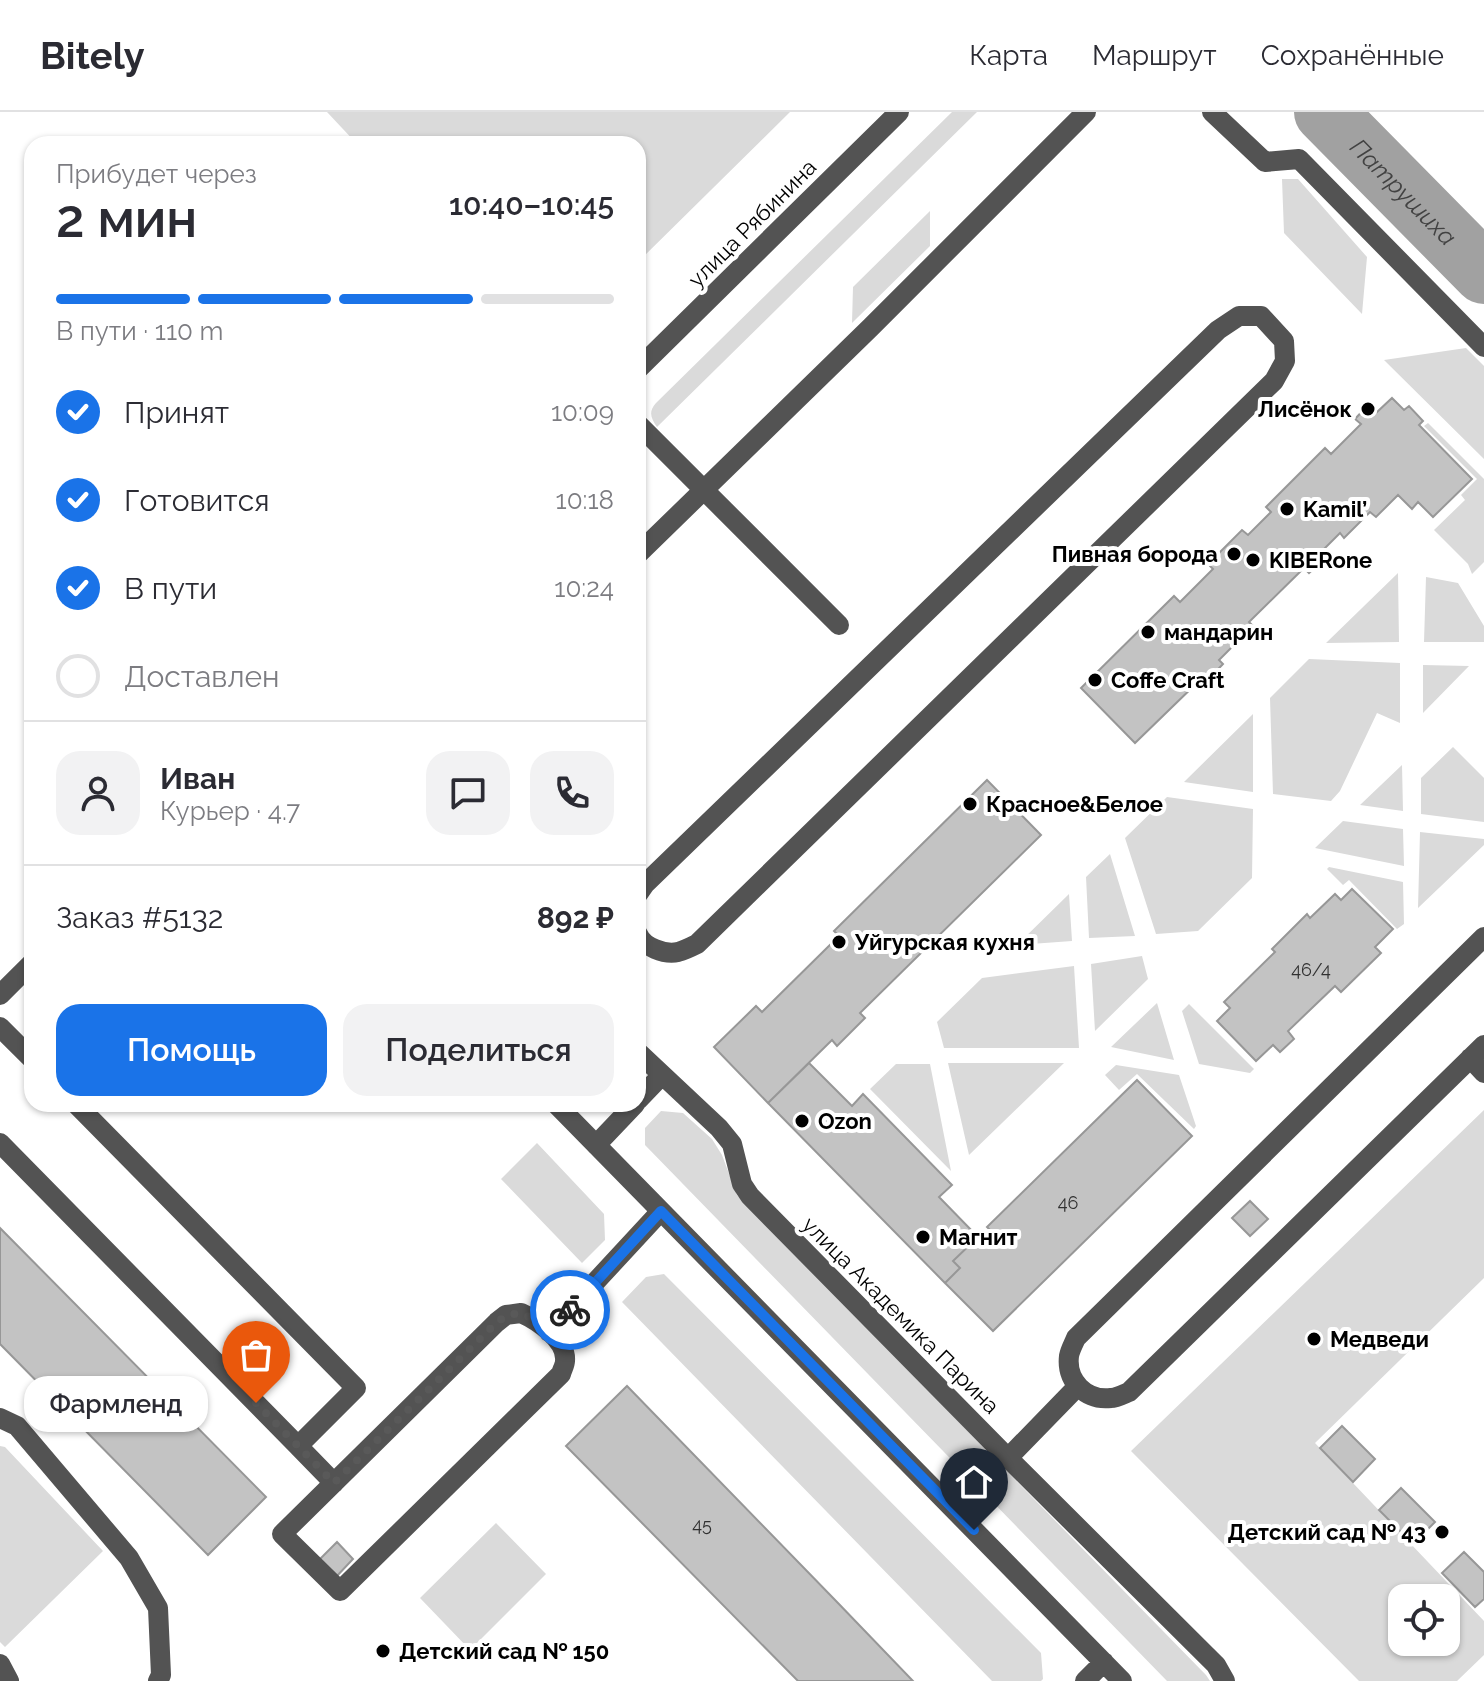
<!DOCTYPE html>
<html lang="ru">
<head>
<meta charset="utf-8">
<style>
	body { margin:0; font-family:Raleway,sans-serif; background:#f2f2f3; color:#2b2b33; height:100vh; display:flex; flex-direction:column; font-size:30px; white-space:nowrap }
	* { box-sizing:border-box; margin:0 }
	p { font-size:26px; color:#7c7c81 }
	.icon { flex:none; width:44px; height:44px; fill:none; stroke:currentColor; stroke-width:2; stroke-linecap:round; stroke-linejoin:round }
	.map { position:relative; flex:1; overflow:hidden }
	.panel { position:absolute; left:24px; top:24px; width:622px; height:976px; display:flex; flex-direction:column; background:#fff; border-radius:24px; box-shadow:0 2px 6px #0004 }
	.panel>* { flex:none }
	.controls { position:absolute; left:1388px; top:1472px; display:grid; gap:16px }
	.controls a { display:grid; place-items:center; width:72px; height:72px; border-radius:16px; background:#fff; box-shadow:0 2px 6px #0004; font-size:40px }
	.pin { position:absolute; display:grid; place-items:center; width:68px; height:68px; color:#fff; margin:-82px -34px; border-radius:50% 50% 50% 0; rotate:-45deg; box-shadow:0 0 8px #0007 }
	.pin .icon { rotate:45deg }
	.courier { position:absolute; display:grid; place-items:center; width:80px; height:80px; margin:-40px; border:6px solid #1a73e8; border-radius:50%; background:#fff; color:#222; box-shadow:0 2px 10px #0007 }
	.bubble { position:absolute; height:56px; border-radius:24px; background:#fff; box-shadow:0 2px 6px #0004; font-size:26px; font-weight:600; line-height:56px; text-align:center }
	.head em { font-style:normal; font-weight:600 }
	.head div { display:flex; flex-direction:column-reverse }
	.head { display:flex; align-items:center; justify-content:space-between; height:136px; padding:0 32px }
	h1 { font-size:52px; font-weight:600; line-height:60px }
	.bar { display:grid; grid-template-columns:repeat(4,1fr); gap:12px 8px; align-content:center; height:96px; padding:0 32px }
	.bar i { height:10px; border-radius:6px; background:#e1e1e2 }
	.bar .on { background:#1a73e8 }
	.bar p { grid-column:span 4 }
	.line { display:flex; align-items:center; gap:20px; padding:0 32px; border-top:2px solid #e1e1e2 }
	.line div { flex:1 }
	.round { display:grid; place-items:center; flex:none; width:84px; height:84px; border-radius:24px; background:#f2f2f3 }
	ol { padding:0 32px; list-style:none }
	li { display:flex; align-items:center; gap:24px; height:88px }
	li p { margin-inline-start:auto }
	li .icon { padding:8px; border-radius:50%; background:#1a73e8; color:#fff; stroke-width:4 }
	li:last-child { color:#7c7c81 }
	li i { width:44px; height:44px; border:4px solid #e1e1e2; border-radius:50% }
	.action { display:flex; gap:16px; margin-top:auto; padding:16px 32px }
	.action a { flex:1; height:92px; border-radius:24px; background:#1a73e8; color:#fff; font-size:32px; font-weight:600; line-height:92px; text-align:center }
	.action a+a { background:#f2f2f3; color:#2b2b33 }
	header { display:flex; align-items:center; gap:48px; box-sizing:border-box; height:112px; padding:0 40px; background:#fff; border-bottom:2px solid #e1e1e2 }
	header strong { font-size:38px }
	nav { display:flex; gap:44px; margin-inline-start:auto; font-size:28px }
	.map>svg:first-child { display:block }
	.green { fill:#dadada; fill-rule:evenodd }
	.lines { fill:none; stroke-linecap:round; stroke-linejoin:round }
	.river { stroke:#a1a1a1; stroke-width:62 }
	.building { fill:#c3c3c3; stroke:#979797; stroke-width:2 }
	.minor { stroke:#535353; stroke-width:20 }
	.done { stroke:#595959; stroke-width:8; stroke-dasharray:0 14.4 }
	.route { stroke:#1a73e8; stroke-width:10 }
	.poi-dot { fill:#000; stroke:#fff; stroke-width:3 }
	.labels { text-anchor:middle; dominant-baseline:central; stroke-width:8; stroke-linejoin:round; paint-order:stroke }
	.number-label { font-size:18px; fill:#313131 }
	.street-label { font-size:22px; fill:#000; stroke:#fff }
	.poi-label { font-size:22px; font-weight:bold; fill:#000; stroke:#fff; text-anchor:start }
	.water-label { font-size:24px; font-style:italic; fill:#424242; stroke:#fff }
</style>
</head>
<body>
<header>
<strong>Bitely</strong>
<nav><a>Карта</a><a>Маршрут</a><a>Сохранённые</a></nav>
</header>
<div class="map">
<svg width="1484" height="1569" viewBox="0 0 1484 1569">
	<rect width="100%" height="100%" fill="#fff"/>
	<path class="green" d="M327,0H790L638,150V32H357Z
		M952,0H977L657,315C651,306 648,300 656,291Z
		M1282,67H1298L1367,145L1362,202L1284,121Z
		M930,99V134L852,211L853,175Z
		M1466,236L1484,254V347L1384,248Z
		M1428,311L1484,367V450L1472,462L1468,452L1434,418L1465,388L1461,383L1477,367L1424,314Z
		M1398,461L1399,530L1326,531Z
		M1426,465L1458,471L1484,514V530H1424Z
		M1309,547L1400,551V611L1377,601L1340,679L1331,689L1273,682L1270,586Z
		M1423,553L1469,554L1423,601Z
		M1253,602V680L1184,670Z
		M1453,635L1484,666V710L1421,702V666Z
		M1402,653L1403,699L1360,693Z
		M1167,685L1253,697L1252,766L1198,819L1156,822L1125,726Z
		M1343,709L1403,717L1404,754L1315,736Z
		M1420,720L1484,727V733L1418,796Z
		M1110,742L1135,824L1089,826L1086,765Z
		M1329,755L1403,770L1404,812L1397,817L1349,768L1343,773L1327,757Z
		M1069,782L1072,829L1017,833Z
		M1142,844L1148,867L1095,919L1091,852Z
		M1074,854L1079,936H944L937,910L982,866Z
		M1157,891L1174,948L1111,935Z
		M1189,892L1254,957L1250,961L1199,952L1182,899Z
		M948,951H1064L969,1043Z
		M896,952H930L951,1059L870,977Z
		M1116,953L1179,963L1196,1014L1194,1017L1137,962L1119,978L1105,963Z
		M1484,998V1166L1315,1331L1484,1509V1543L1457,1569H1359L1131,1339ZM1402,1486H1446V1530H1402Z
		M661,999L683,1001L712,1027L722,1043L737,1083L1206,1563L1210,1569H1167L645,1033V1016Z
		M537,1031L604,1102L605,1128L582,1151L501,1067Z
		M664,1162L1041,1541L1043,1567L1041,1569H992L622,1190L646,1165Z
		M0,1334L5,1335L103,1439L5,1535L0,1530Z
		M496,1411L546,1462L470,1538L420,1486Z"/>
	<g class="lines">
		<path class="river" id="s1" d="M1325,0L1484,161"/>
	</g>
	<path class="building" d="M1392,286L1404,298L1409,294L1423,309L1419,313L1472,367L1433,405L1418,390L1412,397L1398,383L1376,405L1370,400L1344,426L1340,421L1318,443L1323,448L1309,461L1304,456L1249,510L1253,514L1219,548L1223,552L1205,571L1201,567L1135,631L1081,576L1174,484L1180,490L1213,457L1208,452L1242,418L1248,423L1271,400L1266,395L1325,336L1331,342L1361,312L1355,307L1369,292L1377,300Z
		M987,668L1041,723L860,901L865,906L837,934L832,928L768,991L714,935L756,894L762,900L839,824L834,819Z
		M1352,777L1393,817L1375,835L1381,841L1341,880L1335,874L1288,919L1294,927L1280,940L1273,933L1256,949L1217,909L1230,896L1224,890L1275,840L1272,837L1307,802L1310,806L1335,782L1341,788Z
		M809,951L852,994L863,982L952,1073L939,1085L978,1125L953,1149L960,1156L945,1171L768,991Z
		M1137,968L1192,1024L993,1219L945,1171L960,1156L953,1149L978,1125L986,1133L996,1124L987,1115Z
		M1250,1089L1268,1107L1250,1124L1232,1106Z
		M0,1116L266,1385L208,1443L0,1232Z
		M627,1274L837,1490L913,1569H798L566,1334Z
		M1342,1314L1375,1347L1353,1370L1320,1336Z
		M1401,1376L1435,1410L1413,1432L1379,1398Z
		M337,1430L353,1447L335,1466L318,1449Z
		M1464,1440L1484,1460V1487L1475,1495L1442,1461Z"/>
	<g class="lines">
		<path class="minor" d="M1212,0L1265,50L1299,47L1484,235
			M638,257L899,0
			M638,312L839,513
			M638,442L871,215L1086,0
			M638,782L645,772L1218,218L1239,204H1261L1284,229L1285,249L1274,269L697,832C691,835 685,838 678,840C665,843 643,835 638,822
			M1484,825L1076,1226C1074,1231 1070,1238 1069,1244C1066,1269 1086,1289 1111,1286C1117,1286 1124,1282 1129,1280L1484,933
			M0,883L32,851
			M0,915L32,947
			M638,940L719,1016L732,1032L742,1072L750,1084L1008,1346L1216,1553L1225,1569
			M1470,946L1484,961
			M638,988L661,964
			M556,992L1122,1569
			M0,1031L298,1334L356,1276L76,992
			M596,1033L635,992
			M521,1201C537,1208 567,1228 565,1249C565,1253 562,1258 561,1262L340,1479L282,1422L497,1210L506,1203Z
			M549,1220L661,1099
			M0,1306L17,1314L129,1446L158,1496L161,1563L158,1569
			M298,1334L334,1371
			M1008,1346L1077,1275
			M0,1552L9,1569
			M1085,1569L1104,1550"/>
	</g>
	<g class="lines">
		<path class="done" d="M256,1291L334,1371L497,1210C518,1194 531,1204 549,1220L570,1198"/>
		<path class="route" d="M570,1198L661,1099L974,1418"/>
	</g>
	<g class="poi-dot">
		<circle cx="1368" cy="297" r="8"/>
		<circle cx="1287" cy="397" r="8"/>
		<circle cx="1234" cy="442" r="8"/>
		<circle cx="1253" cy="448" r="8"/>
		<circle cx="1148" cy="520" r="8"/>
		<circle cx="1095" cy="568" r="8"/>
		<circle cx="970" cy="692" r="8"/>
		<circle cx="839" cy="830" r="8"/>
		<circle cx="802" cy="1009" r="8"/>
		<circle cx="923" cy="1125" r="8"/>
		<circle cx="1314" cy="1227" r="8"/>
		<circle cx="1442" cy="1420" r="8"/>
		<circle cx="383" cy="1539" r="8"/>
	</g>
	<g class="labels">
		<g class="number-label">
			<text x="1311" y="857">46/4</text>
			<text x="1068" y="1090">46</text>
			<text x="702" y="1412">45</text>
		</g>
		<g class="street-label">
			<text transform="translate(752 111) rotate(-45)">улица Рябинина</text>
			<text transform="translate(901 1203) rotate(45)">улица Академика Парина</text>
		</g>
		<g class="poi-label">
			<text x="1352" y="297" text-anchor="end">Лисёнок</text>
			<text x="1303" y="397">Kamil’</text>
			<text x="1218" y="442" text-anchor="end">Пивная борода</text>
			<text x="1269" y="448">KIBERone</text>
			<text x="1164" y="520">мандарин</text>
			<text x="1111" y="568">Coffe Craft</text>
			<text x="986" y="692">Красное&amp;Белое</text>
			<text x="855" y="830">Уйгурская кухня</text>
			<text x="818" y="1009">Ozon</text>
			<text x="939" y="1125">Магнит</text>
			<text x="1330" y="1227">Медведи</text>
			<text x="1426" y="1420" text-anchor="end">Детский сад № 43</text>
			<text x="399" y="1539">Детский сад № 150</text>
		</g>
		<g class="water-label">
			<text stroke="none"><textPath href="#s1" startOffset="112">Патрушиха</textPath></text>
		</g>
	</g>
</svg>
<div class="controls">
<a><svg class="icon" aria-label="locate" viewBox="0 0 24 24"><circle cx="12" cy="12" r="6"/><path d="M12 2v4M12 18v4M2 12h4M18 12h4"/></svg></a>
</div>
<div class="pin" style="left:256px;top:1291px;background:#ea580c"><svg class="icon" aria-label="bag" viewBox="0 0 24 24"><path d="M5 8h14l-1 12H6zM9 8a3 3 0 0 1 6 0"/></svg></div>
<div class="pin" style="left:974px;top:1418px;background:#1f2937"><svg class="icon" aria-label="home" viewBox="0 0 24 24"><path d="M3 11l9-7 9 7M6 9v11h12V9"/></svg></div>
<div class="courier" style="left:570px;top:1198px"><svg class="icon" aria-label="bike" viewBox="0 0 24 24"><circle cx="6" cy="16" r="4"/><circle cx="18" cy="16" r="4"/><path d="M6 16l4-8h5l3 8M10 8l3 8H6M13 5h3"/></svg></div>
<div class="bubble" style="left:24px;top:1264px;width:184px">Фармленд</div>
<section class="panel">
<div class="head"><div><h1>2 мин</h1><p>Прибудет через</p></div><em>10:40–10:45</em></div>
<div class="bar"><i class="on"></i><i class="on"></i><i class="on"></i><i></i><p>В пути · 110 m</p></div>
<ol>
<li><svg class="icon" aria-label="check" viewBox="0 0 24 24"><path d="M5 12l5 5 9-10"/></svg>Принят<p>10:09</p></li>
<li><svg class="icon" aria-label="check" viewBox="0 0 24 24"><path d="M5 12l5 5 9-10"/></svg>Готовится<p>10:18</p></li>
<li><svg class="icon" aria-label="check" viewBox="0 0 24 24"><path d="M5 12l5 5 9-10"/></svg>В пути<p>10:24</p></li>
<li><i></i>Доставлен</li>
</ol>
<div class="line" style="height:144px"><a class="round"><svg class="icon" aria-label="person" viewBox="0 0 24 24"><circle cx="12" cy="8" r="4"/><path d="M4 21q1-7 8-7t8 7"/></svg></a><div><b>Иван</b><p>Курьер · 4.7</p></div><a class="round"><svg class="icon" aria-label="chat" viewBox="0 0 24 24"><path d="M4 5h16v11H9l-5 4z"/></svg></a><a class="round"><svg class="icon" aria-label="phone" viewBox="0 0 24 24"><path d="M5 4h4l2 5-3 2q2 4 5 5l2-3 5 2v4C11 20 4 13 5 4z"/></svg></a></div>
<div class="line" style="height:104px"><div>Заказ #5132</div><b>892 ₽</b></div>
<div class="action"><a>Помощь</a><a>Поделиться</a></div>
</section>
</div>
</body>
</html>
